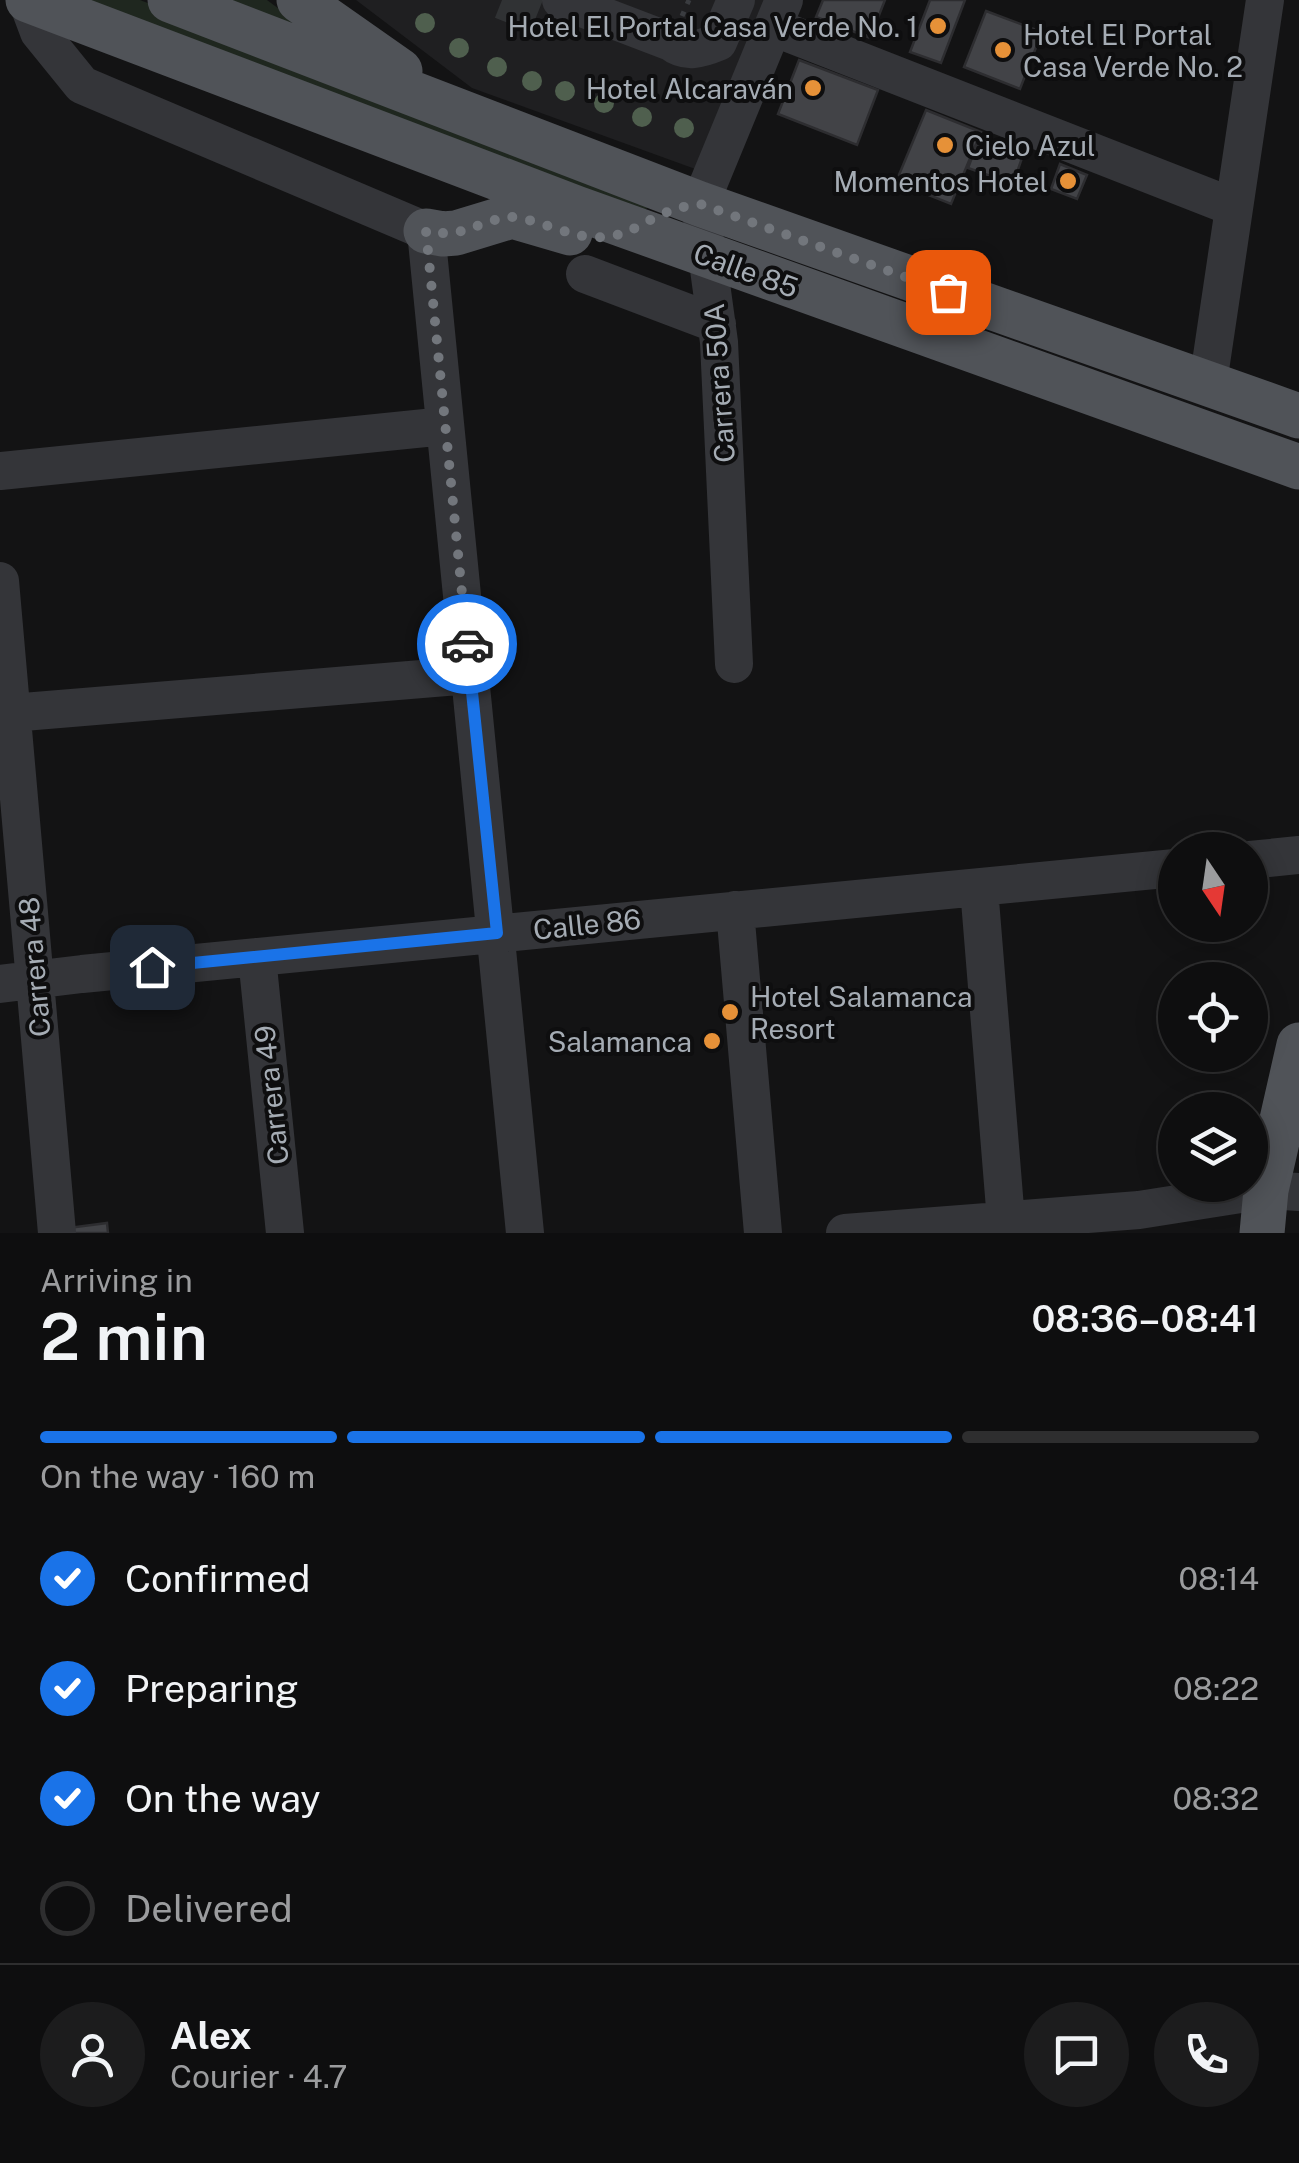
<!DOCTYPE html>
<html lang="en">
<head>
<meta charset="utf-8">
<style>
	body { margin:0; font-family:"Public Sans",sans-serif; background:#1c1c1d; color:#f1f3f6; height:100vh; display:flex; flex-direction:column; font-size:38px; white-space:nowrap }
	* { box-sizing:border-box; margin:0 }
	p { font-size:32px; color:#9b9c9e }
	.icon { flex:none; width:55px; height:55px; fill:none; stroke:currentColor; stroke-width:2; stroke-linecap:round; stroke-linejoin:round }
	.map { position:relative; height:1233px; overflow:hidden }
	.details { display:flex; flex-direction:column; background:#0e0e0f; flex:1 }
	.details>* { flex:none }
	.needle { width:65px; rotate:167deg }
	.buttons { position:absolute; left:1158px; top:832px; display:grid; gap:20px }
	.buttons a { display:grid; place-items:center; width:110px; height:110px; border-radius:50%; background:#0e0e0f; box-shadow:0 5px 25px #0003,0 0 0 2px #2e2e2f; font-size:50px }
	.pin { position:absolute; display:grid; place-items:center; width:85px; height:85px; color:#fff; margin:-42px; border-radius:20px; box-shadow:0 5px 15px #0006 }
	.courier { position:absolute; display:grid; place-items:center; width:100px; height:100px; margin:-50px; border:8px solid #1a73e8; border-radius:50%; background:#fff; color:#222; box-shadow:0 2px 12px #0007 }
	.headline em { font-style:normal; font-weight:600 }
	.headline div { display:flex; flex-direction:column-reverse }
	.headline { display:flex; align-items:center; justify-content:space-between; height:170px; padding:0 40px }
	h1 { font-size:65px; font-weight:600; line-height:75px }
	.bar { display:grid; grid-template-columns:repeat(4,1fr); gap:15px 10px; align-content:center; height:120px; padding:0 40px }
	.bar i { height:12px; border-radius:8px; background:#2e2e2f }
	.bar .current { background:#1a73e8 }
	.bar p { grid-column:span 4 }
	.line { display:flex; align-items:center; gap:25px; padding:0 40px; border-top:2px solid #2e2e2f }
	.line div { flex:1 }
	.round { display:grid; place-items:center; flex:none; width:105px; height:105px; border-radius:52px; background:#1c1c1d }
	ol { padding:0 40px; list-style:none }
	li { display:flex; align-items:center; gap:30px; height:110px }
	li p { margin-inline-start:auto }
	li .icon { padding:10px; border-radius:50%; background:#1a73e8; color:#fff; stroke-width:4 }
	li:last-child { color:#9b9c9e }
	li i { width:55px; height:55px; border:5px solid #2e2e2f; border-radius:50% }
	.map>svg:first-child { display:block }
	.built { fill:#1f1f21 }
	.green { fill:#1f271f }
	.building { fill:#424347; stroke:#2d2d30; stroke-width:2.5 }
	.lines { fill:none; stroke-linecap:round; stroke-linejoin:round }
	.minor-tunnel { stroke:#303234; stroke-width:38; stroke-dasharray:38 19; stroke-linecap:butt }
	.path { stroke:#3a3c40; stroke-width:5; stroke-dasharray:5 8; stroke-linecap:butt }
	.minor { stroke:#343539; stroke-width:38 }
	.major { stroke:#505358; stroke-width:45 }
	.tree { fill:#4f5f4e }
	.done { stroke:#72767c; stroke-width:10; stroke-dasharray:0 18 }
	.route { stroke:#1a73e8; stroke-width:12 }
	.poi-dot { fill:#e69138; stroke:#0e0e0f; stroke-width:4 }
	.labels { text-anchor:middle; dominant-baseline:central; stroke-width:8; stroke-linejoin:round; paint-order:stroke }
	.poi-label { font-size:28px; fill:#a5acb4; stroke:#0e0e0f; text-anchor:end }
	.street-label { font-size:28px; fill:#a5acb4; stroke:#0e0e0f }
</style>
</head>
<body>
<div class="map">
<svg width="1299" height="1233" viewBox="0 0 1299 1233">
	<rect width="100%" height="100%" fill="#131314"/>
	<path class="built" d="M356,0H767L698,170L472,88Z"/>
	<path class="green" d="M72,0H140L659,202L630,217Z
		M215,0H267L338,53Z"/>
	<path class="building" d="M823,0H885L870,38L816,17Z
		M930,0H965L941,63L910,52Z
		M986,11L1042,32L1020,89L964,67Z
		M799,60L878,90L857,145L778,114Z
		M926,110L981,132L951,204L896,182Z
		M979,139L1023,155L1013,184L968,168Z
		M1060,164L1087,175L1077,199L1051,189Z
		M107,1223L108,1233H69L68,1228Z"/>
	<g class="lines">
		<path class="minor-tunnel" d="M502,0L547,18"/>
		<path class="path" d="M682,16L689,0"/>
		<path class="minor" d="M27,0L39,32L82,85L426,231L525,1233
			M561,0L671,42C686,54 701,49 718,42L736,0
			M773,27L1233,207
			M585,274L717,324
			M1208,383L1265,0
			M0,471L445,426
			M0,581L57,1233
			M734,664L719,342L700,204L784,0
			M11,713L470,675
			M1250,860L1299,855
			M979,888L1007,1233
			M735,910L763,1233
			M257,957L285,1233
			M0,984L82,974L1175,868
			M845,1233L1139,1210L1266,1190L1299,1192"/>
		<path class="major" d="M28,0L576,208L1299,467
			M170,0L700,204L1299,416
			M299,0L400,71
			M426,231L443,234L456,233L512,216L570,233
			M1262,1233L1266,1190L1299,1045"/>
	</g>
	<g class="tree">
		<circle cx="425" cy="23" r="10"/>
		<circle cx="459" cy="48" r="10"/>
		<circle cx="497" cy="67" r="10"/>
		<circle cx="532" cy="81" r="10"/>
		<circle cx="565" cy="91" r="10"/>
		<circle cx="604" cy="103" r="10"/>
		<circle cx="642" cy="117" r="10"/>
		<circle cx="684" cy="128" r="10"/>
	</g>
	<g class="lines">
		<path class="done" d="M467,644L426,231C463,239 476,222 508,217C526,215 568,236 591,237C625,239 635,226 663,214C675,208 687,206 700,204L948,292"/>
		<path class="route" d="M152,967L497,933L467,644"/>
	</g>
	<g class="poi-dot">
		<circle cx="938" cy="26" r="10"/>
		<circle cx="1003" cy="50" r="10"/>
		<circle cx="813" cy="88" r="10"/>
		<circle cx="945" cy="145" r="10"/>
		<circle cx="1068" cy="181" r="10"/>
		<circle cx="730" cy="1012" r="10"/>
		<circle cx="712" cy="1041" r="10"/>
	</g>
	<g class="labels">
		<g class="poi-label">
			<text x="918" y="26">Hotel El Portal Casa Verde No. 1</text>
			<text x="1023" y="34" text-anchor="start">Hotel El Portal<tspan x="1023" dy="32">Casa Verde No. 2</tspan></text>
			<text x="793" y="88">Hotel Alcaraván</text>
			<text x="965" y="145" text-anchor="start">Cielo Azul</text>
			<text x="1048" y="181">Momentos Hotel</text>
			<text x="750" y="996" text-anchor="start">Hotel Salamanca<tspan x="750" dy="32">Resort</tspan></text>
			<text x="692" y="1041">Salamanca</text>
		</g>
		<g class="street-label">
			<text transform="translate(746 270) rotate(20)">Calle 85</text>
			<text transform="translate(719 383) rotate(-94)">Carrera 50A</text>
			<text transform="translate(587 924) rotate(-6)">Calle 86</text>
			<text transform="translate(34 967) rotate(-95)">Carrera 48</text>
			<text transform="translate(271 1095) rotate(-96)">Carrera 49</text>
		</g>
	</g>
</svg>
<div class="buttons">
<a><svg class="needle" viewBox="-14 -14 28 28"><path d="M0-13l5 13h-10z" fill="#e53935"/><path d="M0 13l5-13h-10z" fill="#9b9c9e"/></svg></a>
<a><svg class="icon" aria-label="locate" viewBox="0 0 24 24"><circle cx="12" cy="12" r="6"/><path d="M12 2v4M12 18v4M2 12h4M18 12h4"/></svg></a>
<a><svg class="icon" aria-label="layers" viewBox="0 0 24 24"><path d="M12 4l9 5-9 5-9-5zM3 14l9 5 9-5"/></svg></a>
</div>
<div class="pin" style="left:948px;top:292px;background:#ea580c"><svg class="icon" aria-label="bag" viewBox="0 0 24 24"><path d="M5 8h14l-1 12H6zM9 8a3 3 0 0 1 6 0"/></svg></div>
<div class="pin" style="left:152px;top:967px;background:#1f2937"><svg class="icon" aria-label="home" viewBox="0 0 24 24"><path d="M3 11l9-7 9 7M6 9v11h12V9"/></svg></div>
<div class="courier" style="left:467px;top:644px"><svg class="icon" aria-label="car" viewBox="0 0 24 24"><path d="M5 17H2v-5l4-1 3-4h7l3 4 3 1v5h-3M9 17h6M6 11h13"/><circle cx="7" cy="17" r="2"/><circle cx="17" cy="17" r="2"/></svg></div>
</div>
<section class="details">
<div class="headline"><div><h1>2 min</h1><p>Arriving in</p></div><em>08:36–08:41</em></div>
<div class="bar"><i class="current"></i><i class="current"></i><i class="current"></i><i></i><p>On the way · 160 m</p></div>
<ol>
<li><svg class="icon" aria-label="check" viewBox="0 0 24 24"><path d="M5 12l5 5 9-10"/></svg>Confirmed<p>08:14</p></li>
<li><svg class="icon" aria-label="check" viewBox="0 0 24 24"><path d="M5 12l5 5 9-10"/></svg>Preparing<p>08:22</p></li>
<li><svg class="icon" aria-label="check" viewBox="0 0 24 24"><path d="M5 12l5 5 9-10"/></svg>On the way<p>08:32</p></li>
<li><i></i>Delivered</li>
</ol>
<div class="line" style="height:180px"><a class="round"><svg class="icon" aria-label="person" viewBox="0 0 24 24"><circle cx="12" cy="8" r="4"/><path d="M4 21q1-7 8-7t8 7"/></svg></a><div><b>Alex</b><p>Courier · 4.7</p></div><a class="round"><svg class="icon" aria-label="chat" viewBox="0 0 24 24"><path d="M4 5h16v11H9l-5 4z"/></svg></a><a class="round"><svg class="icon" aria-label="phone" viewBox="0 0 24 24"><path d="M5 4h4l2 5-3 2q2 4 5 5l2-3 5 2v4C11 20 4 13 5 4z"/></svg></a></div>
</section>
</body>
</html>
